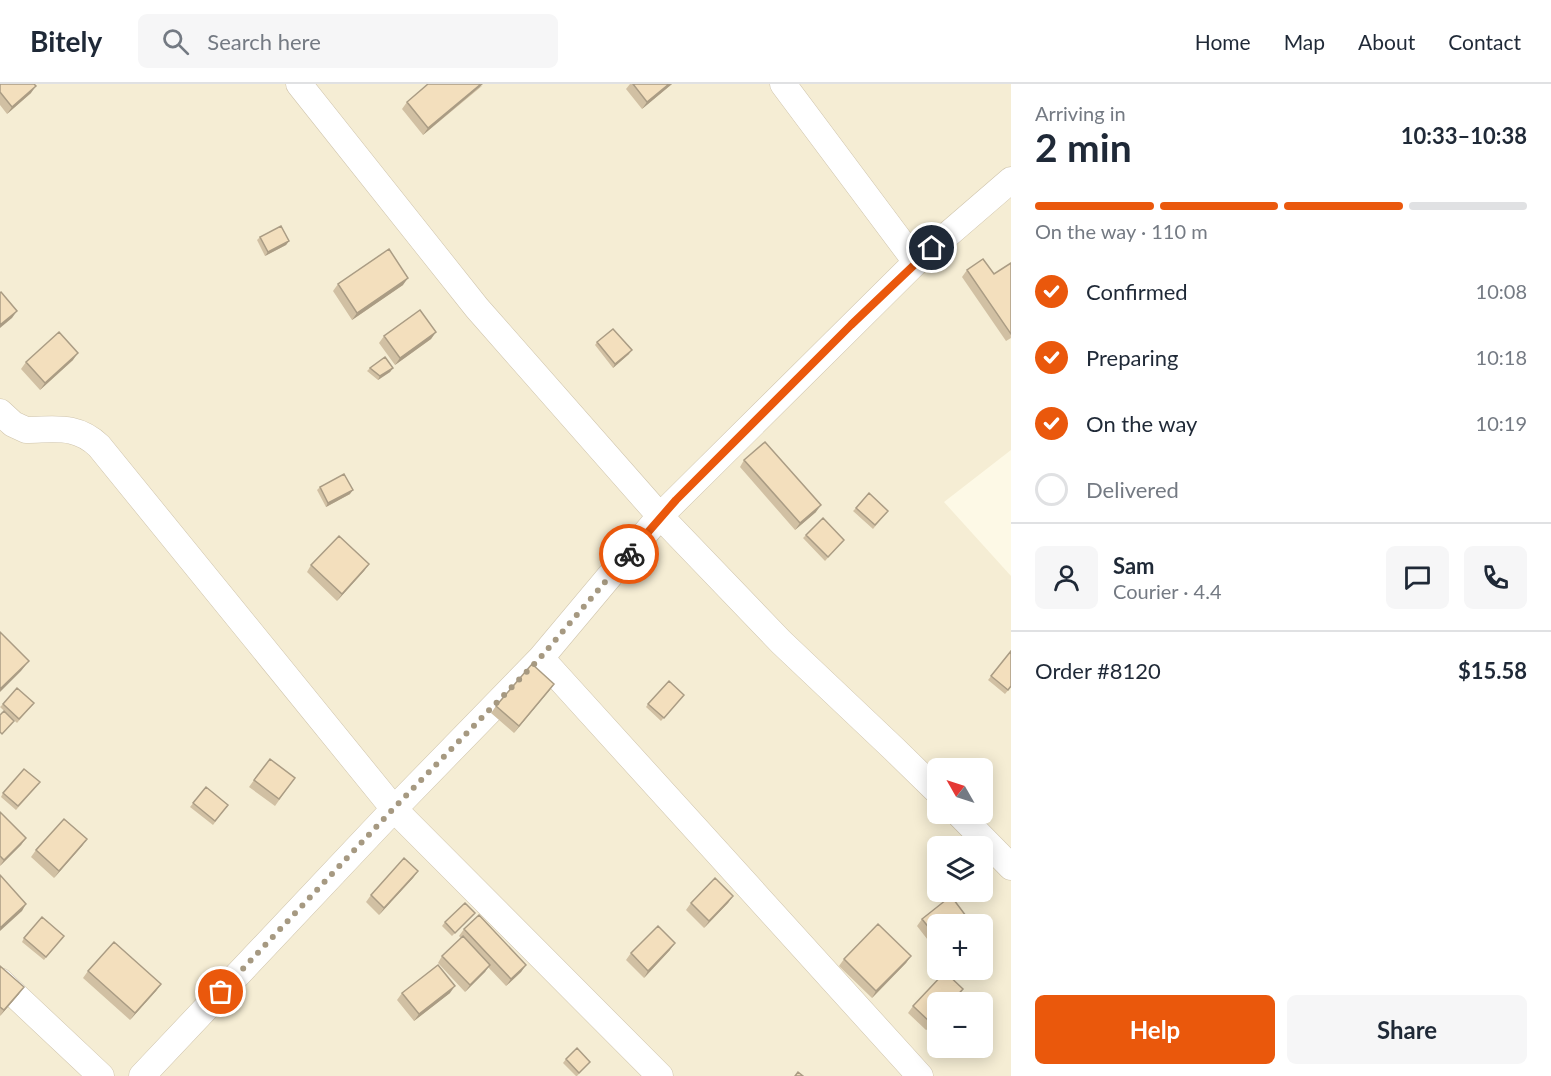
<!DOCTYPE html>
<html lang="en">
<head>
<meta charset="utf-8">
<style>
	body { margin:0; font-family:Lato,sans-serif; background:#f6f6f7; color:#1f2937; height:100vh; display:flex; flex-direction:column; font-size:22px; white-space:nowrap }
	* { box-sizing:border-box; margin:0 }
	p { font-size:20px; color:#747a83 }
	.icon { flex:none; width:33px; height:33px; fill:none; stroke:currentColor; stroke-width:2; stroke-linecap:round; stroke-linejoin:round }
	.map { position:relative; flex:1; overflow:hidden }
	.panel { display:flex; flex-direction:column; background:#fff; width:540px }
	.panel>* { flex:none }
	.needle { width:39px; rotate:309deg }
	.controls { position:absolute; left:927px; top:674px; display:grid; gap:12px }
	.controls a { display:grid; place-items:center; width:66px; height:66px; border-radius:9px; background:#fff; box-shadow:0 3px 15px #0003; font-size:30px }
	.pin { position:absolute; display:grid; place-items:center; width:51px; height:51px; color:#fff; margin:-26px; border:3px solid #fff; border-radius:50%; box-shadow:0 2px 6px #0007 }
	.courier { position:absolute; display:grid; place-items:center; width:60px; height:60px; margin:-30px; border:4px solid #ea580c; border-radius:50%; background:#fff; color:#222; box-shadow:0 2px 8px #0007 }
	.summary em { font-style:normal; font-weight:700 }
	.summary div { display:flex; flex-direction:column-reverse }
	.summary { display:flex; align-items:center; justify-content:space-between; height:102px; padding:0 24px }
	h1 { font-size:39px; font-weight:700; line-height:45px }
	.bar { display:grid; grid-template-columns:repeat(4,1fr); gap:9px 6px; align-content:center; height:72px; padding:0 24px }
	.bar i { height:8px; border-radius:4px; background:#e0e1e3 }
	.bar .active { background:#ea580c }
	.bar p { grid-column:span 4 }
	.line { display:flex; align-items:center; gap:15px; padding:0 24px; border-top:2px solid #e0e1e3 }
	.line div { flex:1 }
	.round { display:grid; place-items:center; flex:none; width:63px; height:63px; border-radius:9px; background:#f6f6f7 }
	ol { padding:0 24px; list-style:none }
	li { display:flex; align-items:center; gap:18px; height:66px }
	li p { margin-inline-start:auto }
	li .icon { padding:6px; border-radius:50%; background:#ea580c; color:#fff; stroke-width:4 }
	li:last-child { color:#747a83 }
	li i { width:33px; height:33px; border:3px solid #e0e1e3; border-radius:50% }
	.button { display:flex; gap:12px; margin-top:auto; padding:12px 24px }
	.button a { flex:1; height:69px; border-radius:9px; background:#ea580c; color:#fff; font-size:24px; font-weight:700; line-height:69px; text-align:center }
	.button a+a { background:#f6f6f7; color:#1f2937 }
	header { display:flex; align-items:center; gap:36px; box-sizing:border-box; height:84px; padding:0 30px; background:#fff; border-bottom:2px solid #e0e1e3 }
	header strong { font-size:28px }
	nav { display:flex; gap:33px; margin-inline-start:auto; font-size:21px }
	.search { width:420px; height:54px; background:#f6f6f7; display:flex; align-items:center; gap:15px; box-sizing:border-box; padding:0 21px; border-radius:9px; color:#747a83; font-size:22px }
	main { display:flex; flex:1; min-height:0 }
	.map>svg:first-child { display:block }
	.residential { fill:#f5edd4; fill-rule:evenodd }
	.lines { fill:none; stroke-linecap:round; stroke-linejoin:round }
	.minor-casing { stroke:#cfc4ac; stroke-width:27 }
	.minor { stroke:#fff; stroke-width:26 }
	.wall { fill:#d1c0a3 }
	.shaded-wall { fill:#aa9c84 }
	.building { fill:#f3dfbd; stroke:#aa9c84; stroke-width:1.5 }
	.done { stroke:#a69981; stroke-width:6; stroke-dasharray:0 10.8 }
	.route { stroke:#ea580c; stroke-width:8 }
</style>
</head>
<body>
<header>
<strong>Bitely</strong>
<div class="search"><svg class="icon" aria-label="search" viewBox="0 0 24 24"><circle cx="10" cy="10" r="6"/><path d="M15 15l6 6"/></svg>Search here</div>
<nav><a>Home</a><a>Map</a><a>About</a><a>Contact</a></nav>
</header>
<main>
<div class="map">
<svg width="1011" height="992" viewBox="0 0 1011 992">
	<rect width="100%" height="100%" fill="#fdf9e6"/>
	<path class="residential" d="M0,0H1011V366L944,418L1011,492V992H0ZM938,684H982V729H938ZM938,762H982V807H938ZM938,840H982V885H938ZM938,918H982V963H938Z"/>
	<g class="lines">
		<defs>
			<path id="minor" d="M299,0L477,224L660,432L781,558L894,665L938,708
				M783,0L916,178
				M0,328L13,340L26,346C55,346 76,340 99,362L394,725L660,992
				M541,574L920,992
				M958,729L1011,783
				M0,897L101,992
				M142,992L394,725L541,574L660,432L916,178L1011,96"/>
		</defs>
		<use href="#minor" class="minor-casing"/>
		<use href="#minor" class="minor"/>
	</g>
	<path class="wall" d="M0,0L31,9L7,30L0,21Z
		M630,0H672L642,25L626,5Z
		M482,2L423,51L402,25L407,18Z
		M260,153L289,157L286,161L265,172L257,156Z
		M1011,179V254L1006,257L962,193L967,186L994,190Z
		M338,200L403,201L352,236L333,207Z
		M436,248L431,255L395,281L379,259L384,252Z
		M597,258L629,270L613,284L595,261Z
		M73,276L40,306L21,285L26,278Z
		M370,284H393L390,288L378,296L367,287Z
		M744,376L816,428L795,446L740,383Z
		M320,403L350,410L326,423L317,406Z
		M856,424L888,427L873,445L853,427Z
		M806,451L844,456L825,477L803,454Z
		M369,480L364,487L337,517L307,488L311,481Z
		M1011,567V603L1005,610L988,596Z
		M554,600L514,649L491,629L496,622Z
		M684,611L661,637L646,623L648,620Z
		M34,619L17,639L0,623L3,620Z
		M295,694L275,722L249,703L254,696Z
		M37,702L16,726L1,713L3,709Z
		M206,703L228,721L213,741L190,723Z
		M0,728L26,754L21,761L0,782Z
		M87,755L82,762L54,794L31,773L36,766Z
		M418,787L413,794L379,831L366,818L371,811Z
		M733,812L728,819L704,844L686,826L691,819Z
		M475,829L452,852L442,842L445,838Z
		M922,835L938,840V869L917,842Z
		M464,845L526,881L521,888L506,902L488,883L485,888L465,908L438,879L442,872L461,854L459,852Z
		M24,854L61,855L44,876L22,858Z
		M670,866L644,894L626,876L631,869Z
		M911,872L906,879L872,914L839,882L844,875Z
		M0,882L19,910L0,932Z
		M88,887L161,900L156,907L130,936L83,894Z
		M963,905L958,912L938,918V934L926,946L908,929L913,922Z
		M402,909H450L414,937L397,916Z
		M566,975L590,978L577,992H576L563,979Z"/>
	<path class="shaded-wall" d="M481,0H483L423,51L428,44Z
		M669,0H672L642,25L647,18Z
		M36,2L31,9L7,30L12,23Z
		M289,157L286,161L265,172L268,168Z
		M408,194L403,201L352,236L357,229Z
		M17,227L12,234L0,244V241Z
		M436,248L431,255L395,281L400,274Z
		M632,266L629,270L613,284L615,280Z
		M78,269L73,276L40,306L45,299Z
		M393,284L390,288L378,296L380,292Z
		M353,406L350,410L326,423L328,419Z
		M821,421L816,428L795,446L800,439Z
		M369,480L364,487L337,517L342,510Z
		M29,577L21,587L0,608V605Z
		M554,600L549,607L514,649L519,642Z
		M26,754L21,761L0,782L4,776Z
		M87,755L82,762L54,794L59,787Z
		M418,787L413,794L379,831L384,824Z
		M733,812L728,819L704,844L709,837Z
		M26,820L22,827L0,847V844Z
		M675,859L670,866L644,894L648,887Z
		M911,872L906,879L872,914L876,907Z
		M490,881L485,888L465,908L470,901Z
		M526,881L521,888L506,902L511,895Z
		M161,900L156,907L130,936L135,929Z
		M455,902L450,909L414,937L419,930Z
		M24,903L19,910L0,932L4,926Z
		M938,932V934L926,946L931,939Z"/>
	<path class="building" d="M0,0H34L36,2L12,23L0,8Z
		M428,0H481L428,44L407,18Z
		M633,0H669L647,18Z
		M281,142L289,157L268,168L260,153Z
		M389,165L408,194L357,229L338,200Z
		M983,175L994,190L1011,179V250L967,186Z
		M1,208L17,227L0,241V209Z
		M420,226L436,248L400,274L384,252Z
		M613,245L632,266L615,280L597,258Z
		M59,248L78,269L45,299L26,278Z
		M385,273L393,284L380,292L370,284Z
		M765,358L821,421L800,439L744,376Z
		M344,390L353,406L328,419L320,403Z
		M869,409L888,427L875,441L856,424Z
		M823,434L844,456L828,473L806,451Z
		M339,452L369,480L342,510L311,481Z
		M0,548L29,577L0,605Z
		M1011,567V602L1008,606L991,592Z
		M532,580L554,600L519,642L496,622Z
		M669,597L684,611L664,634L648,620Z
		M17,604L34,619L19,635L3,620Z
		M4,627L14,637L2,650L0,648V631Z
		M270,675L295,694L279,715L254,696Z
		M24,685L40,698L18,722L3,709Z
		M206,703L228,721L215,737L193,719Z
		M0,728L26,754L4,776L0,772Z
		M64,735L87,755L59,787L36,766Z
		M404,774L418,787L384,824L371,811Z
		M0,791L26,820L0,844Z
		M715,794L733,812L709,837L691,819Z
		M951,812L972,840H938V855L922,835Z
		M465,819L475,829L455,849L445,838Z
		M479,831L526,881L511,895L464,845Z
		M42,833L64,852L46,873L24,854Z
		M878,840L911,872L876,907L844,875Z
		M658,842L675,859L648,887L631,869Z
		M463,852L490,881L470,901L442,872Z
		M114,858L161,900L135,929L88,887Z
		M438,881L455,902L419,930L402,909Z
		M0,882L24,903L4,926L0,923Z
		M945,888L963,905L951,918H938V932L931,939L913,922Z
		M577,964L590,978L579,989L566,975Z
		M798,988L803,992H795Z"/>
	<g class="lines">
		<path class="done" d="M221,908L394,724L540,574L629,470"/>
		<path class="route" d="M629,470L676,416L851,241L932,164"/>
	</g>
</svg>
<div class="controls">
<a><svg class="needle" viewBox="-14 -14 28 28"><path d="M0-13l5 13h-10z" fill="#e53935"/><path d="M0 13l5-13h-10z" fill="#747a83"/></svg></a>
<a><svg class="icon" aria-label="layers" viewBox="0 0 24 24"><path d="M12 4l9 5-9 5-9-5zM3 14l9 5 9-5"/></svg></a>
<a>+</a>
<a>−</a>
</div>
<div class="pin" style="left:221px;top:908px;background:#ea580c"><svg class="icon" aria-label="bag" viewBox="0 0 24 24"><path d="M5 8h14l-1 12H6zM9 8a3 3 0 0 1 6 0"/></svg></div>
<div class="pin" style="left:932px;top:164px;background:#1f2937"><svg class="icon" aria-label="home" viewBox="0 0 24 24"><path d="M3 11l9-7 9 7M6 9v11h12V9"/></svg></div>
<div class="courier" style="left:629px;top:470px"><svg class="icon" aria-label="bike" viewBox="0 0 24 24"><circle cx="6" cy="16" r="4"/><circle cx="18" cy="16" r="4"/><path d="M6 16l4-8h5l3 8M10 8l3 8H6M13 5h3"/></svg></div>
</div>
<section class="panel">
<div class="summary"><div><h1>2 min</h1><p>Arriving in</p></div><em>10:33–10:38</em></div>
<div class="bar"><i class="active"></i><i class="active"></i><i class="active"></i><i></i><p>On the way · 110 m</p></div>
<ol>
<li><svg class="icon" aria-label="check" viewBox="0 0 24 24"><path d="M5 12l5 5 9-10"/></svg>Confirmed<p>10:08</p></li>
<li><svg class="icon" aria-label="check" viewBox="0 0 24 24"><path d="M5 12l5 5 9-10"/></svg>Preparing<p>10:18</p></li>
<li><svg class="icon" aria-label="check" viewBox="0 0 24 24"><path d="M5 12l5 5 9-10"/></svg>On the way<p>10:19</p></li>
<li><i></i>Delivered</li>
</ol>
<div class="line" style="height:108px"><a class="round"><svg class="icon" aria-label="person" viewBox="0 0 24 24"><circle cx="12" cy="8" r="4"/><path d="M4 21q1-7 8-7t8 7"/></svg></a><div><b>Sam</b><p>Courier · 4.4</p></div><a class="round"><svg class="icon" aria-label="chat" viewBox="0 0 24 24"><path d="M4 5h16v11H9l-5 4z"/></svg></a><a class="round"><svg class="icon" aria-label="phone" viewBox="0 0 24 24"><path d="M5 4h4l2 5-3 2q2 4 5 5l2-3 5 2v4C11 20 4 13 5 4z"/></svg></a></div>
<div class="line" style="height:78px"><div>Order #8120</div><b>$15.58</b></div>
<div class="button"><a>Help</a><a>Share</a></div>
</section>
</main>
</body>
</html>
